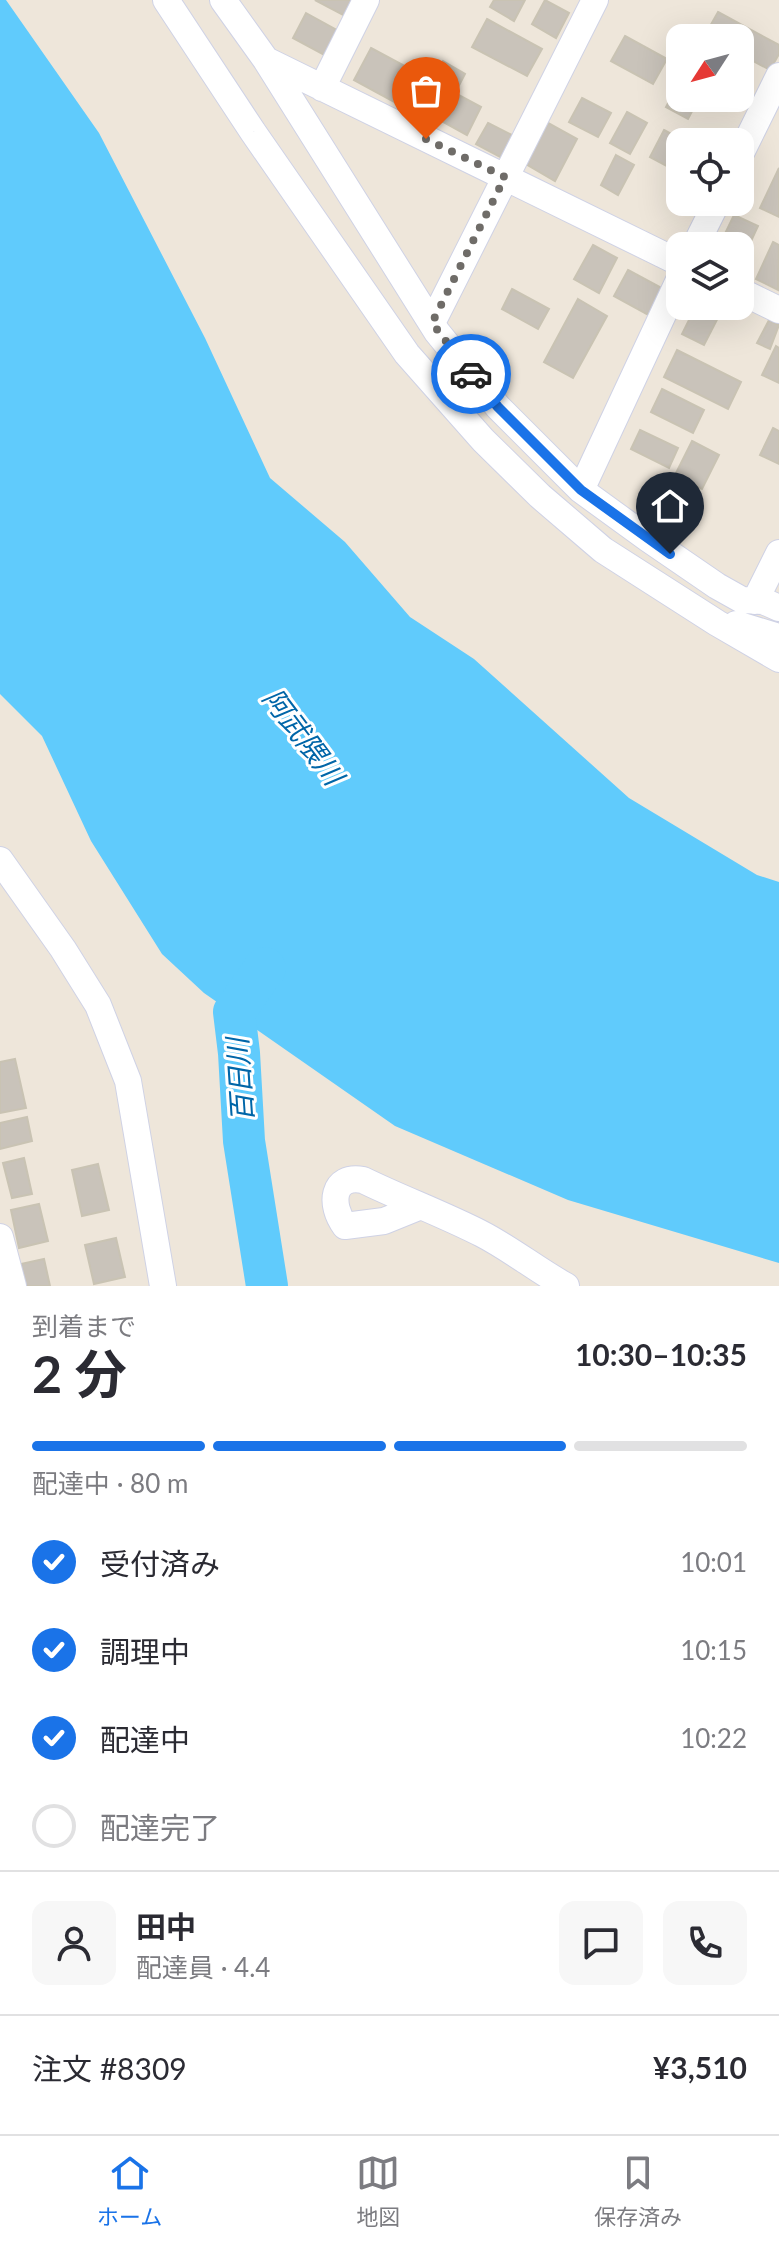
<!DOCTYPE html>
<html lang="ja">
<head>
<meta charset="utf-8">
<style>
	body { margin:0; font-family:Lato,"Noto Sans JP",sans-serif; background:#f7f7f7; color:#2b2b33; height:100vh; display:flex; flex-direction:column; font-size:30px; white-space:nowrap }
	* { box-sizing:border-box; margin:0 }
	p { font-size:26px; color:#7c7c81 }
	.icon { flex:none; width:44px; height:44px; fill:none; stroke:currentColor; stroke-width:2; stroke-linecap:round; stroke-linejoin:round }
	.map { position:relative; height:1286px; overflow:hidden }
	.panel { display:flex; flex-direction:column; background:#fff; flex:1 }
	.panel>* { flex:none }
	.needle { width:52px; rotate:234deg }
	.tools { position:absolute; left:666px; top:24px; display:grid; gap:16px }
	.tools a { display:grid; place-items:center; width:88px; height:88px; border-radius:16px; background:#fff; box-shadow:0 8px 32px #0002; font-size:40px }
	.pin { position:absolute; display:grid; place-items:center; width:68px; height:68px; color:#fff; margin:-82px -34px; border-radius:50% 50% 50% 0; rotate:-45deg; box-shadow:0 0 8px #0007 }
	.pin .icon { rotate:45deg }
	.courier { position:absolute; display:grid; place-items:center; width:80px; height:80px; margin:-40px; border:6px solid #1a73e8; border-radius:50%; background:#fff; color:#222; box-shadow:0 2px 10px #0007 }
	.summary em { font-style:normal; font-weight:700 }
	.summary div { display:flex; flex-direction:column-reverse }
	.summary { display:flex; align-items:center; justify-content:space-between; height:136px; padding:0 32px }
	h1 { font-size:52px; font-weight:700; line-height:60px }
	.bar { display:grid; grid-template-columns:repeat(4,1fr); gap:12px 8px; align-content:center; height:96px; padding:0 32px }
	.bar i { height:10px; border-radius:6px; background:#e1e1e2 }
	.bar .current { background:#1a73e8 }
	.bar p { grid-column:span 4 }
	.line { display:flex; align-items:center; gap:20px; padding:0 32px; border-top:2px solid #e1e1e2 }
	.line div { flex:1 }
	.round { display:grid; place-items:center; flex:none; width:84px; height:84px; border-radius:16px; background:#f7f7f7 }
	ol { padding:0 32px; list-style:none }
	li { display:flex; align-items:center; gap:24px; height:88px }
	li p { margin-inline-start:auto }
	li .icon { padding:8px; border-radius:50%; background:#1a73e8; color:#fff; stroke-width:4 }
	li:last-child { color:#7c7c81 }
	li i { width:44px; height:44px; border:4px solid #e1e1e2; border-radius:50% }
	.menu { display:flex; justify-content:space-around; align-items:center; height:112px; border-top:2px solid #e1e1e2; background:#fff; font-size:22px; color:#7c7c81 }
	.menu a { display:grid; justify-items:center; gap:4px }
	.menu .current { color:#1a73e8 }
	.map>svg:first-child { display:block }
	.water { fill:#60cbfc }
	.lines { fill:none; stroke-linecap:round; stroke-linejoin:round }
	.river { stroke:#60cbfc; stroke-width:42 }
	.building { fill:#c9c3ba; stroke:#c9c3b3; stroke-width:2 }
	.minor-casing { stroke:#cfd2e5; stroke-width:28 }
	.minor { stroke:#fff; stroke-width:26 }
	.done { stroke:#6f6c68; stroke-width:8; stroke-dasharray:0 14.4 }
	.route { stroke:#1a73e8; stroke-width:10 }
	.labels { text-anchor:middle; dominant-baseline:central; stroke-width:6; stroke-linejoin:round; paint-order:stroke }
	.water-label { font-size:28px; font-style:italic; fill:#0066a8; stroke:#fff }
</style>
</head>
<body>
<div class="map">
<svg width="779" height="1286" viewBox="0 0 779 1286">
	<rect width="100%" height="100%" fill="#eee6da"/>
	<path class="water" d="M0,0H6L99,133L205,338L270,478L345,542L410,617L474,659L629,798L757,875L779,882V1263L568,1200L395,1126L204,993L162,954L91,841L42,736L0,694Z"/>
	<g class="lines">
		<path class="river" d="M265,968L234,1012L239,1053L244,1141L267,1286"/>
	</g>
	<path class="building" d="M315,0H353L345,16Z
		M494,0H525L514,21L490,7Z
		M545,0L569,13L556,38L532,24Z
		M718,12L779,45V54L770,70L740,54V38H711L705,35Z
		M306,13L342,33L328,57L293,38Z
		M487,19L542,49L527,76L472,47Z
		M625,36L667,59L653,84L611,61Z
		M371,48L425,77L407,109L354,80Z
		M443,61L465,74L455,93L432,80Z
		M680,81V98H699L688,119L666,107Z
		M453,92L481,107L467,135L438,119Z
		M582,98L611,113L598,137L569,122Z
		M627,112L647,123L630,154L610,143Z
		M488,123L514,136L502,158L476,144Z
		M548,123L577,139L555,181L526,164Z
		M664,130L686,142H680V173L650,157Z
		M616,155L634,165L618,195L601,185Z
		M779,168V217L760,208Z
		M734,215L758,226L740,265V246H719Z
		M773,242L779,245L778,290L756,279Z
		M593,245L617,258L599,293L574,279Z
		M628,270L667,291L652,317L614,296Z
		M512,289L549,309L538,329L502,309Z
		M578,299L607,316L573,378L544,362Z
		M696,306H724L704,345L682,334Z
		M769,320L779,325L770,349L757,343Z
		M776,346L779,348V383L762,375Z
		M677,350L741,382L728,409L664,377Z
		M662,389L704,410L693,433L651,412Z
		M773,428L779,431V464L760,455Z
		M640,430L678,448L669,468L631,449Z
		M692,441L719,455L702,489L675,475Z
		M665,486L690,499L678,523L653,511Z
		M15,1059L26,1108L0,1113V1062Z
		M27,1117L32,1141L0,1149V1123Z
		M24,1158L32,1194L12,1198L3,1163Z
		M98,1164L109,1210L82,1216L72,1170Z
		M39,1204L48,1241L19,1248L11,1210Z
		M116,1238L125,1277L94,1284L85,1245Z
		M44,1259L50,1286H26L21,1264Z"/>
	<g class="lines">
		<defs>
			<path id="minor" d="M166,0L253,132L407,354L483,440L540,496L603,550L717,623L779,659
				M223,0L266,60L437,332L498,407L581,490L647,538L717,586L742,600L763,601L779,608
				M266,60L680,263
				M322,88L366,0
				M740,155L779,76
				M695,246L717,202
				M740,291L779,310
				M432,323L595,0
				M581,490L680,278
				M755,601L779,553
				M736,624L779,637
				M0,860L63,949L98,1005L128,1081L163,1286
				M421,1206L384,1221L345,1226C329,1205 332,1174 363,1180C402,1199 443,1214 482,1234C511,1249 537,1270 566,1286
				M0,1237L13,1286"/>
		</defs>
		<use href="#minor" class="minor-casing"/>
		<use href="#minor" class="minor"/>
	</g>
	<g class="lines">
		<path class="done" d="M426,139L505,177L432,323L471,374"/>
		<path class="route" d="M471,374L498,407L581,490L670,554"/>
	</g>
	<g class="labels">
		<g class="water-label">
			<text transform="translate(304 736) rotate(53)">阿武隈川</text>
			<text transform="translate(239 1080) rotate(-94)">百日川</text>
		</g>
	</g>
</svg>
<div class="tools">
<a><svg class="needle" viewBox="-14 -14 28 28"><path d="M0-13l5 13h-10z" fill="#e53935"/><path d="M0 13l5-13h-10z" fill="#7c7c81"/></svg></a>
<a><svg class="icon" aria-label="locate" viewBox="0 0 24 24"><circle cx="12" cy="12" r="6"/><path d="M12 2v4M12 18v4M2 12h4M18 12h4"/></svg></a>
<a><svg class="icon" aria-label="layers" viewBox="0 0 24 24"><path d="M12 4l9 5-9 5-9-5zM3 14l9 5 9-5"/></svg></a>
</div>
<div class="pin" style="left:426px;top:139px;background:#ea580c"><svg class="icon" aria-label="bag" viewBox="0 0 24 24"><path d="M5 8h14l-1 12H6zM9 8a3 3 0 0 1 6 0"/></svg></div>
<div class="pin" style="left:670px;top:554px;background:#1f2937"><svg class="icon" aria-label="home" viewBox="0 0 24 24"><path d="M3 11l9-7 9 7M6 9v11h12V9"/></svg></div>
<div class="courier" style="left:471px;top:374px"><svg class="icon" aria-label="car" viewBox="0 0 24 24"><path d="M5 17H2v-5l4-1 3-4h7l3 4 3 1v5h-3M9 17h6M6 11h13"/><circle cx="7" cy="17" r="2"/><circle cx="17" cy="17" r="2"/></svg></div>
</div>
<section class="panel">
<div class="summary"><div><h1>2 分</h1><p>到着まで</p></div><em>10:30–10:35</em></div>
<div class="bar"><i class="current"></i><i class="current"></i><i class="current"></i><i></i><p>配達中 · 80 m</p></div>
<ol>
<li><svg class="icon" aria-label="check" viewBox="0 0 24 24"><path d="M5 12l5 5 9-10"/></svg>受付済み<p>10:01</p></li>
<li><svg class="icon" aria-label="check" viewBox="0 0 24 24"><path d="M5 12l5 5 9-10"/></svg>調理中<p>10:15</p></li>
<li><svg class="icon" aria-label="check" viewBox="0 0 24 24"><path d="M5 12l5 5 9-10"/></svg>配達中<p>10:22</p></li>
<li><i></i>配達完了</li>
</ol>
<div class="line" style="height:144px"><a class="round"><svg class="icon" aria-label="person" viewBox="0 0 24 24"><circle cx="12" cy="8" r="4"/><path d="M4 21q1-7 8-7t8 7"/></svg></a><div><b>田中</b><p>配達員 · 4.4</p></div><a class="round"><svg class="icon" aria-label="chat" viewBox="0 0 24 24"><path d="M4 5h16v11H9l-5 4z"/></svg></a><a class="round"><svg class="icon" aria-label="phone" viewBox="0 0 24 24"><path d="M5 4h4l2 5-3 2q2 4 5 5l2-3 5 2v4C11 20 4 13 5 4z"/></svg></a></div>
<div class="line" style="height:104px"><div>注文 #8309</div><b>¥3,510</b></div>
</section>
<nav class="menu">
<a class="current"><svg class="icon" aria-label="home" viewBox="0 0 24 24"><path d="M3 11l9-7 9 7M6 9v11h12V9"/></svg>ホーム</a>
<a><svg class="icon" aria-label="map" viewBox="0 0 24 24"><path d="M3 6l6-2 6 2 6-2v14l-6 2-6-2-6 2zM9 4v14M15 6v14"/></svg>地図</a>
<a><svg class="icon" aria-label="saved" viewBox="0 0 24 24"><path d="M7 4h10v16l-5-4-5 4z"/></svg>保存済み</a>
</nav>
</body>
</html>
